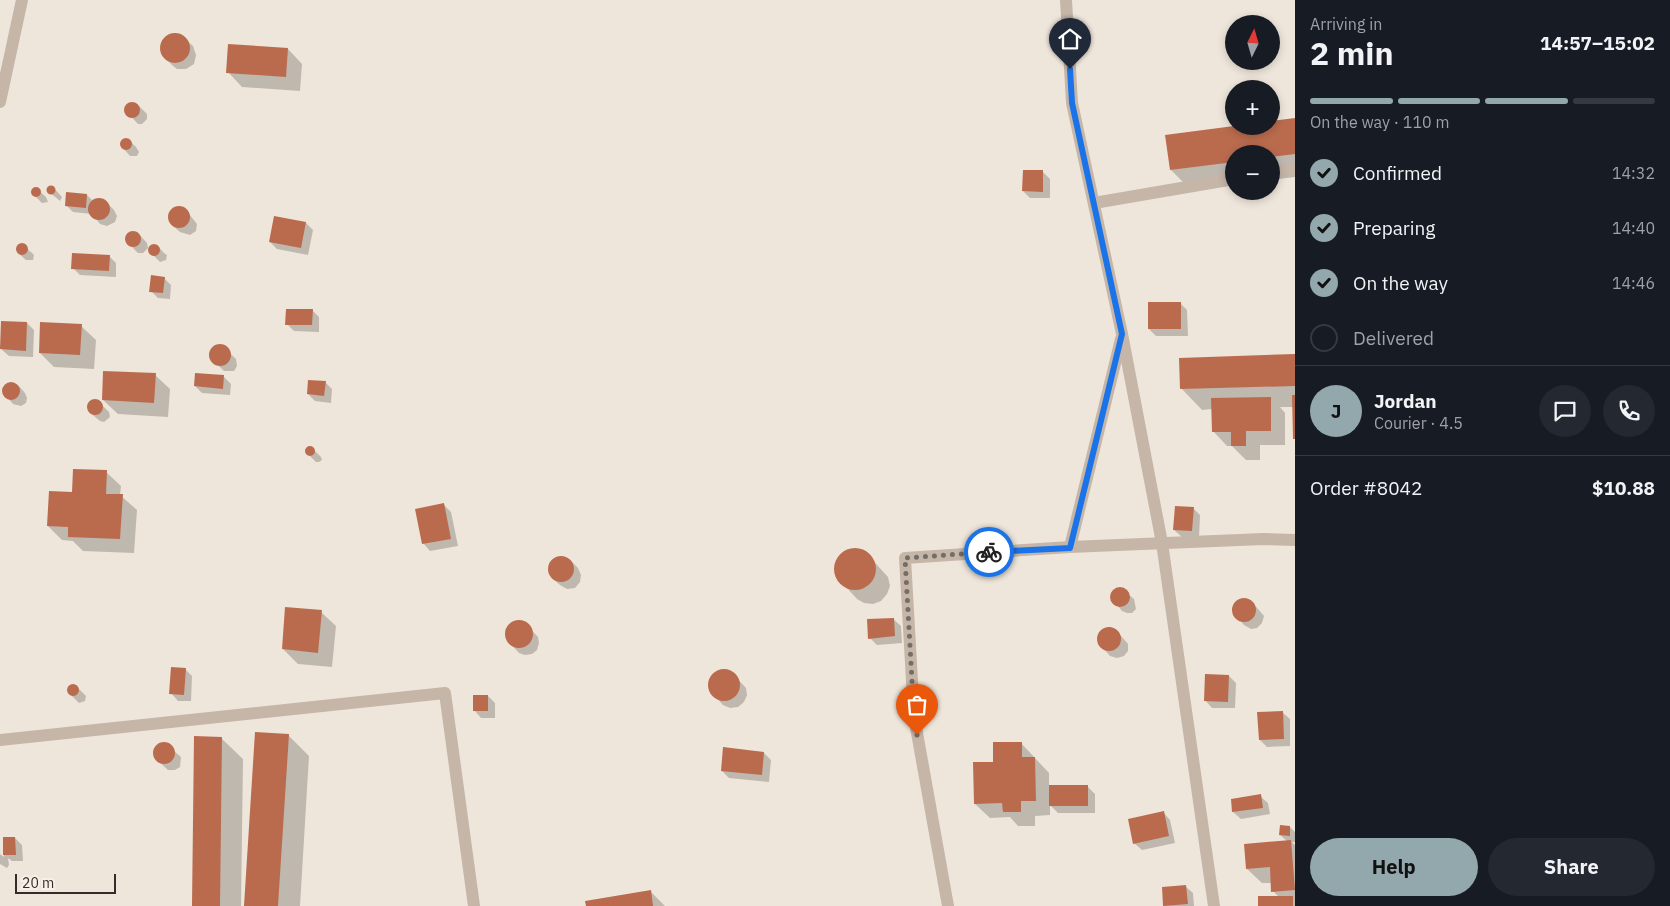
<!DOCTYPE html>
<html lang="en">
<head>
<meta charset="utf-8">
<style>
	body { margin:0; font-family:"IBM Plex Sans",sans-serif; background:#242831; color:#f1f3f6; height:100vh; display:flex; flex-direction:column; font-size:19px; white-space:nowrap }
	* { box-sizing:border-box; margin:0 }
	p { font-size:16px; color:#9ea1a6 }
	.icon { flex:none; width:28px; height:28px; fill:none; stroke:currentColor; stroke-width:2; stroke-linecap:round; stroke-linejoin:round }
	.map { position:relative; flex:1; overflow:hidden }
	.panel { display:flex; flex-direction:column; background:#171b24; width:375px }
	.panel>* { flex:none }
	.needle { width:32px; rotate:5deg }
	.buttons { position:absolute; left:1225px; top:15px; display:grid; gap:10px }
	.buttons a { display:grid; place-items:center; width:55px; height:55px; border-radius:50%; background:#171b24; box-shadow:0 2px 8px #0003; font-size:25px }
	.scale { position:absolute; left:15px; bottom:12px; width:101px; box-sizing:border-box; padding-left:5px; border:2px solid #332c28; border-top:0; font-size:14px; line-height:18px; white-space:nowrap; color:#332c28; -webkit-text-stroke:4px #f7f0e7; paint-order:stroke }
	.pin { position:absolute; display:grid; place-items:center; width:42px; height:42px; color:#fff; margin:-51px -21px; border-radius:50% 50% 50% 0; rotate:-45deg; box-shadow:0 0 5px #0007 }
	.pin .icon { rotate:45deg }
	.courier { position:absolute; display:grid; place-items:center; width:50px; height:50px; margin:-25px; border:4px solid #1a73e8; border-radius:50%; background:#fff; color:#222; box-shadow:0 1px 6px #0007 }
	.headline em { font-style:normal; font-weight:700 }
	.headline div { display:flex; flex-direction:column-reverse }
	.headline { display:flex; align-items:center; justify-content:space-between; height:85px; padding:0 15px }
	h1 { font-size:32px; font-weight:700; line-height:38px }
	.bar { display:grid; grid-template-columns:repeat(4,1fr); gap:8px 5px; align-content:center; height:60px; padding:0 15px }
	.bar i { height:6px; border-radius:4px; background:#363941 }
	.bar .on { background:#93a8ac }
	.bar p { grid-column:span 4 }
	.line { display:flex; align-items:center; gap:12px; padding:0 15px; border-top:1px solid #363941 }
	.line div { flex:1 }
	.round { display:grid; place-items:center; flex:none; width:52px; height:52px; border-radius:26px; background:#242831 }
	ol { padding:0 15px; list-style:none }
	li { display:flex; align-items:center; gap:15px; height:55px }
	li p { margin-inline-start:auto }
	li .icon { padding:5px; border-radius:50%; background:#93a8ac; color:#111; stroke-width:4 }
	li:last-child { color:#9ea1a6 }
	li i { width:28px; height:28px; border:2px solid #363941; border-radius:50% }
	.primary-button { display:flex; gap:10px; margin-top:auto; padding:10px 15px }
	.primary-button a { flex:1; height:58px; border-radius:30px; background:#93a8ac; color:#111; font-size:20px; font-weight:700; line-height:58px; text-align:center }
	.primary-button a+a { background:#242831; color:#f1f3f6 }
	main { display:flex; flex:1; min-height:0 }
	.map>svg:first-child { display:block }
	.shadow { fill:#0003 }
	.building { fill:#ba6b4e }
	.lines { fill:none; stroke-linecap:round; stroke-linejoin:round }
	.minor { stroke:#c6b6a8; stroke-width:12 }
	.done { stroke:#756d67; stroke-width:5; stroke-dasharray:0 9 }
	.route { stroke:#1a73e8; stroke-width:6 }
</style>
</head>
<body>
<main>
<div class="map">
<svg width="1295" height="906" viewBox="0 0 1295 906">
	<rect width="100%" height="100%" fill="#efe6db"/>
	<path class="shadow" d="M174,34L185,39L193,46L196,55L194,64L186,69H177L173,66L165,58L161,50L163,40Z
		M288,49L302,64L300,91L242,87L228,72Z
		M130,103H136L147,114V119L142,124H138L125,110L126,105Z
		M1295,119V177L1271,180V154H1234V185L1192,191L1171,170L1271,126Z
		M124,140H129L136,147L139,152L137,156H130L123,148L121,145Z
		M1043,172L1050,179V198H1030L1023,191Z
		M52,186L62,197L60,201L48,191V189Z
		M36,188L46,197L48,202L42,203L35,196L33,192Z
		M87,195L94,202L98,199L107,203L114,210L117,216L115,222L107,226L100,224L92,214L73,212L66,205Z
		M178,207L185,209L197,224L196,231L190,235L180,232L172,225L169,219L171,212Z
		M306,223L313,230L308,255L277,249L270,242Z
		M130,232H137L147,243L148,248L143,253H138L127,242V235Z
		M20,245L24,246L32,253L34,255L33,260H26L18,253V248Z
		M152,245H157L164,253L167,255L166,260L160,262L150,252Z
		M109,256L116,263V277L80,275L73,268Z
		M164,278L171,285L170,299L158,298L151,291Z
		M1180,303L1187,310L1188,336H1156L1149,329Z
		M312,310L319,317V332L294,331L287,324Z
		M27,323L34,330L33,357L9,356L1,349Z
		M81,326L96,340L94,369L54,367L40,353Z
		M216,346H222L236,359L237,366L234,371H224L212,359L211,353Z
		M1295,356V439L1293,407H1280L1285,413V445H1260V460H1246L1232,446H1227L1213,431L1212,409L1202,410L1181,388Z
		M155,375L170,389L168,417L118,414L103,400Z
		M224,377L231,384L230,395L202,393L195,386Z
		M325,382L332,389L331,403L315,401L308,394Z
		M10,383L18,385L25,393L27,398L26,403L21,406L13,404L3,392L4,387Z
		M92,400L98,401L109,412L110,417L104,422L100,421L88,411V403Z
		M311,447L321,457L322,460L319,462H316L309,455L306,450Z
		M106,472L121,486L120,495L137,510L134,553L83,551L73,541L62,540L48,526L73,493Z
		M444,505L451,512L458,546L430,551L423,543Z
		M1193,508L1200,515L1199,538L1182,537L1174,530Z
		M852,550L860,551L868,555L888,577L890,586L887,594L881,601L873,604L864,603L857,599L836,576L835,568L838,560L844,553Z
		M556,557H563L570,560L578,568L581,575L580,582L575,588L567,589L560,585L552,578L549,570L550,563Z
		M1122,589L1134,599L1136,609L1132,613H1127L1122,611L1111,598L1112,593L1116,590Z
		M1246,599L1252,602L1264,616L1262,623L1257,628L1251,629L1244,625L1233,612L1234,605L1239,600Z
		M321,612L336,626L332,667L298,664L283,649Z
		M893,619L901,626L902,643L877,645L870,638Z
		M520,622L526,624L538,637L539,643L537,650L532,654L525,655L519,653L507,640L506,633L508,627L513,623Z
		M1109,627L1116,630L1128,644V651L1124,656L1117,658L1110,656L1098,642V635L1103,630Z
		M185,669L192,676L191,701H178L171,693Z
		M725,670L733,674L746,688L747,695L744,702L738,707L730,708L723,705L710,691L709,684L712,676L718,672Z
		M1229,676L1236,683L1235,708H1212L1205,700Z
		M71,685L76,686L86,696L85,701L79,703L68,692L69,687Z
		M488,696L495,703V718H481L474,710Z
		M1282,712L1290,719V746L1267,747L1260,740Z
		M288,735L309,756L300,906H245Z
		M221,738L243,759L241,906H193Z
		M1021,743L1049,773V786L1088,787L1095,794V813H1058L1050,805V815L1035,816V826H1018L1010,817L990,818L975,804L995,763Z
		M161,744H166L181,757L180,767L175,770H168L155,758L154,751Z
		M724,749L764,753L771,760L769,782L729,778L722,771Z
		M1260,796L1268,803L1270,814L1241,819L1233,812Z
		M1163,812L1170,820L1175,843L1142,850L1134,843Z
		M1290,827L1295,832V842H1292L1295,845V906H1259L1279,897L1273,891L1272,883H1262L1247,869L1287,841L1280,835Z
		M4,838H15L22,845L23,861H12L8,858L9,865L7,868L0,864V854L4,857Z
		M1185,886L1193,893L1194,906H1164Z
		M650,891L665,906H587Z"/>
	<path class="building" d="M160 48a15 15 0 1 1 30 0a15 15 0 1 1-30 0Z
		M228,44L288,48L286,77L226,73Z
		M124 110a8 8 0 1 1 16 0a8 8 0 1 1-16 0Z
		M1295,118V154L1271,157V154H1234V162L1170,170L1165,135L1234,126H1271V121Z
		M120 144a6 6 0 1 1 12 0a6 6 0 1 1-12 0Z
		M1023,170H1043V192L1022,191Z
		M46.5 190a4.5 4.5 0 1 1 9 0a4.5 4.5 0 1 1-9 0Z
		M31 192a5 5 0 1 1 10 0a5 5 0 1 1-10 0Z
		M66,192L87,194L86,208L65,206Z
		M88 209a11 11 0 1 1 22 0a11 11 0 1 1-22 0Z
		M168 217a11 11 0 1 1 22 0a11 11 0 1 1-22 0Z
		M274,216L306,222L301,248L269,242Z
		M125 239a8 8 0 1 1 16 0a8 8 0 1 1-16 0Z
		M16 249a6 6 0 1 1 12 0a6 6 0 1 1-12 0Z
		M148 250a6 6 0 1 1 12 0a6 6 0 1 1-12 0Z
		M72,253L110,255L109,271L71,269Z
		M151,275L165,277L163,293L149,292Z
		M1148,302H1181V329H1148Z
		M286,309H313L312,325H285Z
		M1,321L27,322L26,351L0,349Z
		M40,322L82,324L80,355L39,353Z
		M209 355a11 11 0 1 1 22 0a11 11 0 1 1-22 0Z
		M1295,354V386L1180,389L1179,358Z
		M103,371L156,373L154,403L102,400Z
		M195,373L224,375L223,389L194,386Z
		M308,380L326,381L324,396L307,394Z
		M2 391a9 9 0 1 1 18 0a9 9 0 1 1-18 0Z
		M1292,395H1295V439H1293Z
		M1271,397V431H1246V446H1231V432H1212L1211,398Z
		M87 407a8 8 0 1 1 16 0a8 8 0 1 1-16 0Z
		M305 451a5 5 0 1 1 10 0a5 5 0 1 1-10 0Z
		M73,469L107,470L106,494H123L120,539L68,537V527L47,526L49,491L72,492Z
		M444,503L451,539L422,544L415,509Z
		M1175,506L1194,507L1192,531L1173,530Z
		M834 569a21 21 0 1 1 42 0a21 21 0 1 1-42 0Z
		M548 569a13 13 0 1 1 26 0a13 13 0 1 1-26 0Z
		M1110 597a10 10 0 1 1 20 0a10 10 0 1 1-20 0Z
		M1232 610a12 12 0 1 1 24 0a12 12 0 1 1-24 0Z
		M285,607L322,610L318,653L282,649Z
		M894,618L895,636L868,639L867,619Z
		M505 634a14 14 0 1 1 28 0a14 14 0 1 1-28 0Z
		M1097 639a12 12 0 1 1 24 0a12 12 0 1 1-24 0Z
		M171,667L186,668L184,695L169,694Z
		M708 685a16 16 0 1 1 32 0a16 16 0 1 1-32 0Z
		M1205,674L1229,675L1228,702L1204,701Z
		M67 690a6 6 0 1 1 12 0a6 6 0 1 1-12 0Z
		M473,695H488V711H473Z
		M1283,711L1284,739L1259,740L1257,712Z
		M255,732L289,734L278,906H244Z
		M194,736L222,737L220,906H192Z
		M993,742H1022V757H1035L1036,801H1021V812H1003L1002,803L974,804L973,762H993Z
		M153 753a11 11 0 1 1 22 0a11 11 0 1 1-22 0Z
		M723,747L764,752L762,775L721,771Z
		M1049,785H1088V806H1049Z
		M1261,794L1263,808L1232,812L1231,799Z
		M1164,811L1169,836L1133,844L1128,819Z
		M1280,825L1290,826V836L1279,835Z
		M3,837H15L16,855H3Z
		M1291,840L1295,890L1271,892L1270,867L1246,869L1244,844Z
		M1186,885L1188,904L1163,906L1162,887Z
		M651,890L653,906H586L585,901Z
		M1258,896H1293V906H1258Z"/>
	<g class="lines">
		<path class="minor" d="M1066,0L1072,103L1122,334L1162,543L1214,906
			M0,102L22,0
			M1271,173L1295,169
			M1094,203L1234,179
			M1070,547L1121,339
			M0,740L445,693L474,906
			M948,906L914,716L905,558L1070,547L1263,539L1295,540"/>
	</g>
	<g class="lines">
		<path class="done" d="M917,735L914,716L905,558L989,552"/>
		<path class="route" d="M989,552L1070,548L1122,334L1072,103L1070,69"/>
	</g>
</svg>
<div class="buttons">
<a><svg class="needle" viewBox="-14 -14 28 28"><path d="M0-13l5 13h-10z" fill="#e53935"/><path d="M0 13l5-13h-10z" fill="#9ea1a6"/></svg></a>
<a>+</a>
<a>−</a>
</div>
<div class="scale">20 m</div>
<div class="pin" style="left:917px;top:735px;background:#ea580c"><svg class="icon" aria-label="bag" viewBox="0 0 24 24"><path d="M5 8h14l-1 12H6zM9 8a3 3 0 0 1 6 0"/></svg></div>
<div class="pin" style="left:1070px;top:69px;background:#1f2937"><svg class="icon" aria-label="home" viewBox="0 0 24 24"><path d="M3 11l9-7 9 7M6 9v11h12V9"/></svg></div>
<div class="courier" style="left:989px;top:552px"><svg class="icon" aria-label="bike" viewBox="0 0 24 24"><circle cx="6" cy="16" r="4"/><circle cx="18" cy="16" r="4"/><path d="M6 16l4-8h5l3 8M10 8l3 8H6M13 5h3"/></svg></div>
</div>
<section class="panel">
<div class="headline"><div><h1>2 min</h1><p>Arriving in</p></div><em>14:57–15:02</em></div>
<div class="bar"><i class="on"></i><i class="on"></i><i class="on"></i><i></i><p>On the way · 110 m</p></div>
<ol>
<li><svg class="icon" aria-label="check" viewBox="0 0 24 24"><path d="M5 12l5 5 9-10"/></svg>Confirmed<p>14:32</p></li>
<li><svg class="icon" aria-label="check" viewBox="0 0 24 24"><path d="M5 12l5 5 9-10"/></svg>Preparing<p>14:40</p></li>
<li><svg class="icon" aria-label="check" viewBox="0 0 24 24"><path d="M5 12l5 5 9-10"/></svg>On the way<p>14:46</p></li>
<li><i></i>Delivered</li>
</ol>
<div class="line" style="height:90px"><b class="round" style="background:#93a8ac;color:#111">J</b><div><b>Jordan</b><p>Courier · 4.5</p></div><a class="round"><svg class="icon" aria-label="chat" viewBox="0 0 24 24"><path d="M4 5h16v11H9l-5 4z"/></svg></a><a class="round"><svg class="icon" aria-label="phone" viewBox="0 0 24 24"><path d="M5 4h4l2 5-3 2q2 4 5 5l2-3 5 2v4C11 20 4 13 5 4z"/></svg></a></div>
<div class="line" style="height:65px"><div>Order #8042</div><b>$10.88</b></div>
<div class="primary-button"><a>Help</a><a>Share</a></div>
</section>
</main>
</body>
</html>
